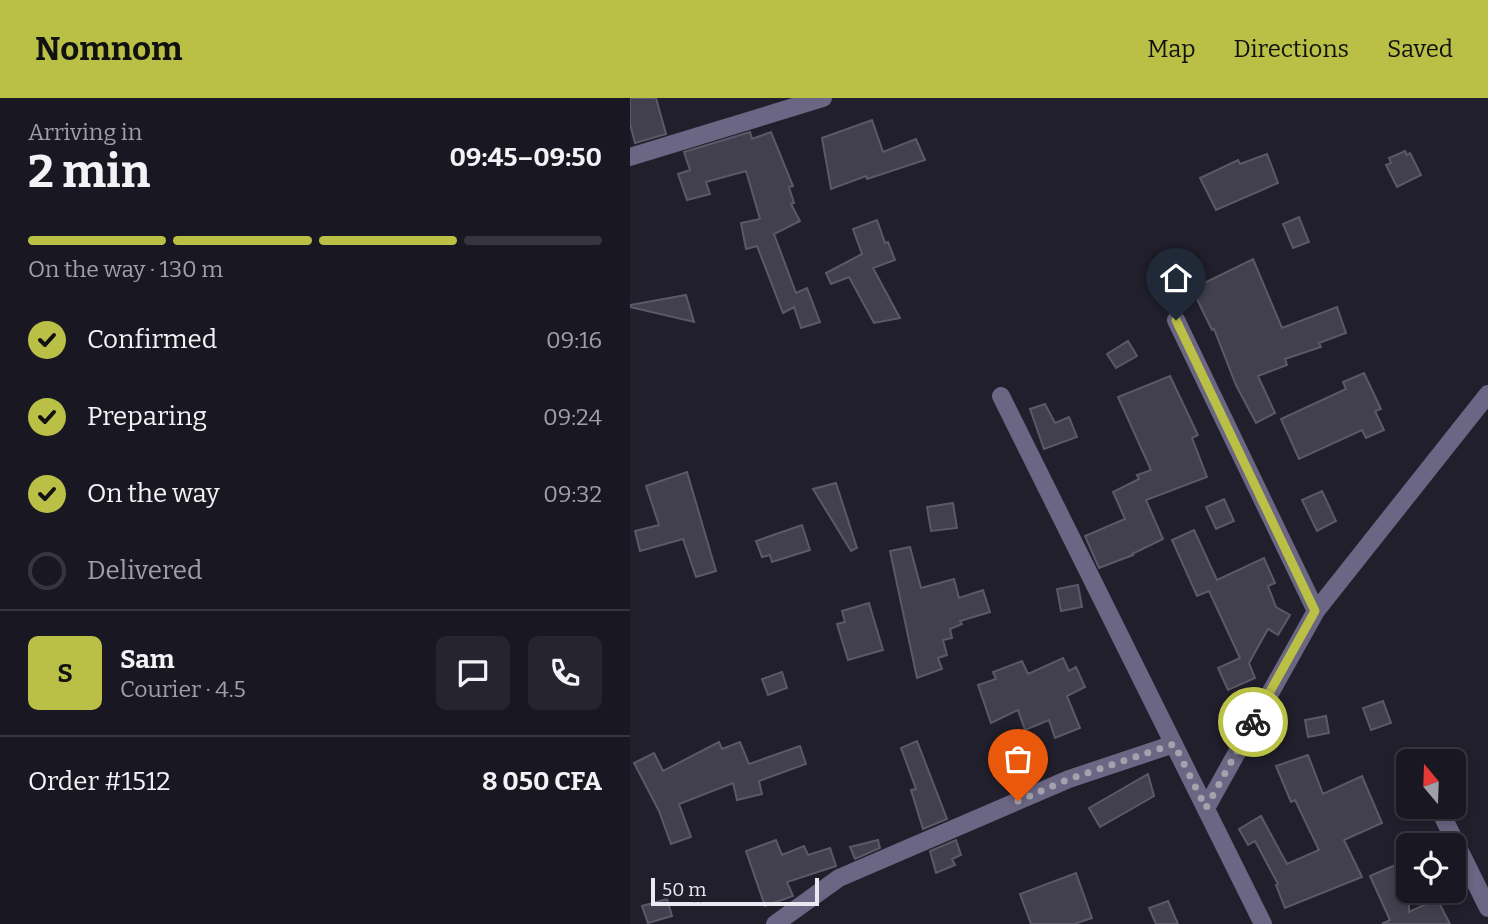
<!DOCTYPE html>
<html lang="en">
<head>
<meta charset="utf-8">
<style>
	body { margin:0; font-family:Bitter,serif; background:#26242e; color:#f1f3f6; height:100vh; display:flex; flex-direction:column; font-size:26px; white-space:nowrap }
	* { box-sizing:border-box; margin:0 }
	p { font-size:23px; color:#9f9fa5 }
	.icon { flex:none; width:38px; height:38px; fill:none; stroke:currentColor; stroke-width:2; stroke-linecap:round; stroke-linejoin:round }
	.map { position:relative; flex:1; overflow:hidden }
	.drawer { display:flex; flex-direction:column; background:#191721; width:630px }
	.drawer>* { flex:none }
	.needle { width:46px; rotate:341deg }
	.fabs { position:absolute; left:766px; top:651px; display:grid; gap:14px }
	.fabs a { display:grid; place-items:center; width:70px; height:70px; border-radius:10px; background:#191721; box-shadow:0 4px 10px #0003,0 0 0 2px #37363f; font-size:35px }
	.scale { position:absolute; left:21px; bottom:18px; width:168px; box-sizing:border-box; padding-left:7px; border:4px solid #eae9f2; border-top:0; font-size:19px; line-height:24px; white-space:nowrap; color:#eae9f2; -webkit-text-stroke:5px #211f2c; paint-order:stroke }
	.pin { position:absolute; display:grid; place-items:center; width:60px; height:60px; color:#fff; margin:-72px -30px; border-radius:50% 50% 50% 0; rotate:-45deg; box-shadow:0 0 7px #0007 }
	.pin .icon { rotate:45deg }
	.courier { position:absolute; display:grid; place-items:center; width:70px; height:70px; margin:-35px; border:5px solid #bac045; border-radius:50%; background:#fff; color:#222; box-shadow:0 2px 9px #0007 }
	.summary em { font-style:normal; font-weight:700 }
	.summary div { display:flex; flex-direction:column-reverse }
	.summary { display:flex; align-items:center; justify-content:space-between; height:119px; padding:0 28px }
	h1 { font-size:46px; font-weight:700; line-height:52px }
	.bar { display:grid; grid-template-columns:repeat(4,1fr); gap:10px 7px; align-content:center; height:84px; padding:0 28px }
	.bar i { height:9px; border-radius:5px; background:#37363f }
	.bar .selected { background:#bac045 }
	.bar p { grid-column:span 4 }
	.line { display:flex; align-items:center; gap:18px; padding:0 28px; border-top:2px solid #37363f }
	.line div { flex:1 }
	.round { display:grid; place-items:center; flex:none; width:74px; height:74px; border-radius:10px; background:#26242e }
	ol { padding:0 28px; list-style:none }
	li { display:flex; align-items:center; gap:21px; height:77px }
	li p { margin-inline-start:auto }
	li .icon { padding:7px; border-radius:50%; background:#bac045; color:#111; stroke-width:4 }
	li:last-child { color:#9f9fa5 }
	li i { width:38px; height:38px; border:4px solid #37363f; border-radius:50% }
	header { display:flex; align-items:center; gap:42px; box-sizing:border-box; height:98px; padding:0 35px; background:#bac045; color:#111 }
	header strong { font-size:33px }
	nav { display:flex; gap:38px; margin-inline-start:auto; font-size:24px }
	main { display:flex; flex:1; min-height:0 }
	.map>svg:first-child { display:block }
	.building { fill:#42404e; stroke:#5b5967; stroke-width:2 }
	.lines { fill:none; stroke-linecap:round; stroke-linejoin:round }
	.minor { stroke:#6a6683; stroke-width:18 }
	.done { stroke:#a4a2ad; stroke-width:7; stroke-dasharray:0 12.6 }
	.route { stroke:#bac045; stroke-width:9 }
</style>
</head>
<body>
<header>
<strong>Nomnom</strong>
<nav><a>Map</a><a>Directions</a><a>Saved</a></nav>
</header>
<main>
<section class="drawer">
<div class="summary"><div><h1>2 min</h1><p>Arriving in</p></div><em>09:45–09:50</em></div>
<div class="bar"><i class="selected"></i><i class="selected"></i><i class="selected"></i><i></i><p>On the way · 130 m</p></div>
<ol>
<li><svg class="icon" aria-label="check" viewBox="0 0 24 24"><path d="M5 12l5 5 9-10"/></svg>Confirmed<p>09:16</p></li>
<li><svg class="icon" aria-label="check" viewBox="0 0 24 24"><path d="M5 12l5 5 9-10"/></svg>Preparing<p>09:24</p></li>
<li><svg class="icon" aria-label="check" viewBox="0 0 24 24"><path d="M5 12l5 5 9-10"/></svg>On the way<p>09:32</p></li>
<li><i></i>Delivered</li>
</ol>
<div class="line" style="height:126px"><b class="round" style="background:#bac045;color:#111">S</b><div><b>Sam</b><p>Courier · 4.5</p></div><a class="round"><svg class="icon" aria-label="chat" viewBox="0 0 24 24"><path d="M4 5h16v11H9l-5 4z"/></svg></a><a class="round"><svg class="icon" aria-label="phone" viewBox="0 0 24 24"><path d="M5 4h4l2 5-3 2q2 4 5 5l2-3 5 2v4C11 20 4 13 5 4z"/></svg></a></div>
<div class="line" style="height:91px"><div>Order #1512</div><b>8 050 CFA</b></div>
</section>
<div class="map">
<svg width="858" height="826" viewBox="0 0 858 826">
	<rect width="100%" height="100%" fill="#211f2c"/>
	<path class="building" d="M0,0H26L36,36L5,45L0,26Z
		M242,22L253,54L286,41L295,62L237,81L236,78L201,91L192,40Z
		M120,34L122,41L141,34L163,88L159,89L164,105L161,106L170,123L144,136L166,195L177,190L190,224L171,230L164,209L153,215L127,148L116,151L111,125L130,121L116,73L76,84L80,96L57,102L48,76L60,72L54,54Z
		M775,53L777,57L780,55L791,77L767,89L756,67L761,65L759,60Z
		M637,56L648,85L586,112L570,80L608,62L610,66Z
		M669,119L679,144L663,150L653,126Z
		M247,122L255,145L258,144L265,162L243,170L270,220L244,225L219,179L201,186L196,175L232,156L223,131Z
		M623,161L652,230L707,209L716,235L689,245L691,249L655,261L657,267L628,278L645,315L626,325L606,287L584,231L582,232L562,191Z
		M56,197L64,224L0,209V207Z
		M498,243L507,258L486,270L477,256Z
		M734,275L751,311L745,313L754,332L736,340L732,332L669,361L651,321L716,291L713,284Z
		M540,278L568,337L562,340L577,379L516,402L533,441L502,456L503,457L469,470L455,438L495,421L483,394L509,381L507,377L521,372L488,299Z
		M415,306L425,325L439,319L447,339L414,351L400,311Z
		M57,374L86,473L66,479L53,441L10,453L5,433L29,427L16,388Z
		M206,385L227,450L221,453L183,391Z
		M692,393L706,423L687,433L672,402Z
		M594,401L604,423L586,431L576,409Z
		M323,405L327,430L301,433L297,409Z
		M172,427L180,452L142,464L140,457L132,459L126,443Z
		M564,432L587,482L634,460L645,485L638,488L646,509L660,517L648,537L638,531L619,565L625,580L598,592L588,570L610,560L579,493L567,498L542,442Z
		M280,449L291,490L324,481L329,500L353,492L360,514L330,523L332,526L320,531L322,540L313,542L317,557L308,560L312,571L287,580L260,453Z
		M448,487L452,509L431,513L427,491Z
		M239,505L253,552L218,562L207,526L215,524L212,513Z
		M433,560L439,573L446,569L455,589L437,598L450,630L425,640L419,622L395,632L388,612L361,625L348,587L366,581L363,574L392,563L398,576Z
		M152,574L157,590L138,597L132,581Z
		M753,603L761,625L741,632L733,610Z
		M696,618L699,635L678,639L675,622Z
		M287,643L317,721L293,731L281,692L286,691L271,650Z
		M89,644L92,651L110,644L119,666L170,648L176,666L129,683L132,696L107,702L103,685L49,706L61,739L41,746L29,713L4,665L24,655L33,673Z
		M678,657L693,696L732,678L752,725L714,742L732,779L655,810L646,787L648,786L625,743L618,747L609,731L631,718L657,766L689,752L665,702L661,704L646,668Z
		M518,676L524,698L470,729L459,710Z
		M146,742L152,757L174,748L178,757L200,750L206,768L157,784L163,798L135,808L116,753Z
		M248,742L250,750L225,761L220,749Z
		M326,742L331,757L322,761L325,767L306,775L300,753Z
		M779,761V814L807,801L820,826H752L760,822L740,778Z
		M446,775L462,820L444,826H401L390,796Z
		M37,801L42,818L18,825L12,808Z
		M538,803L548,826H526L519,810Z"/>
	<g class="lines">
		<path class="minor" d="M0,59L193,0
			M546,222L686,513
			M371,298L633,826
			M808,709L858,810
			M576,710L686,513L858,296
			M145,826L209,780L439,681L544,646"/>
	</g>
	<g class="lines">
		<path class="done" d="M388,703L439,681L544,646L576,710L623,624"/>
		<path class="route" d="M546,222L685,513L623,624"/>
	</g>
</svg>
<div class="fabs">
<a><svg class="needle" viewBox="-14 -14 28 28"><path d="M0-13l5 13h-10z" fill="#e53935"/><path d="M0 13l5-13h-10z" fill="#9f9fa5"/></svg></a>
<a><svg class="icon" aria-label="locate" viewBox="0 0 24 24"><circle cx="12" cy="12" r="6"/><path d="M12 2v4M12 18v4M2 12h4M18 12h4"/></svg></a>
</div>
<div class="scale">50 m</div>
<div class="pin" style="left:388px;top:703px;background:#ea580c"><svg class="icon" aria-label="bag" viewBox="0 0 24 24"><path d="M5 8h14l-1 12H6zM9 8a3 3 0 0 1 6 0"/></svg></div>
<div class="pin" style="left:546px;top:222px;background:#1f2937"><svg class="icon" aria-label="home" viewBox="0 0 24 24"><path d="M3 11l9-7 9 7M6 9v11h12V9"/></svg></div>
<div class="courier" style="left:623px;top:624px"><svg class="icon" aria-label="bike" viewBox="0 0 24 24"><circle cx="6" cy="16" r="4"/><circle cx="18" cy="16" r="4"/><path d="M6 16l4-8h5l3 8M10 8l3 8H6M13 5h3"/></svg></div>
</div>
</main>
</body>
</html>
